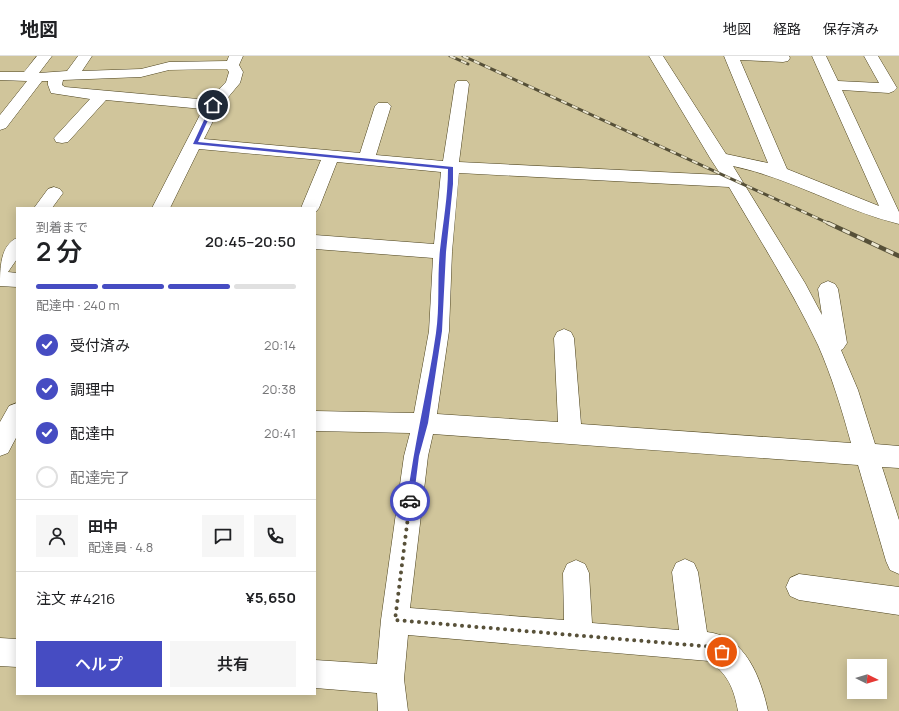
<!DOCTYPE html>
<html lang="ja">
<head>
<meta charset="utf-8">
<style>
	body { margin:0; font-family:Manrope,"Noto Sans JP",sans-serif; background:#f6f6f6; color:#202124; height:100vh; display:flex; flex-direction:column; font-size:15px; white-space:nowrap }
	* { box-sizing:border-box; margin:0 }
	p { font-size:13px; color:#757577 }
	.icon { flex:none; width:22px; height:22px; fill:none; stroke:currentColor; stroke-width:2; stroke-linecap:round; stroke-linejoin:round }
	.map { position:relative; flex:1; overflow:hidden }
	.details { position:absolute; left:16px; top:151px; width:300px; height:488px; display:flex; flex-direction:column; background:#fff; border-radius:0px; box-shadow:0 2px 10px #0003 }
	.details>* { flex:none }
	.needle { width:26px; rotate:95deg }
	.controls { position:absolute; left:847px; top:603px; display:grid; gap:8px }
	.controls a { display:grid; place-items:center; width:40px; height:40px; border-radius:0px; background:#fff; box-shadow:0 2px 10px #0003; font-size:20px }
	.pin { position:absolute; display:grid; place-items:center; width:34px; height:34px; color:#fff; margin:-17px; border:2px solid #fff; border-radius:50%; box-shadow:0 1px 4px #0007 }
	.courier { position:absolute; display:grid; place-items:center; width:40px; height:40px; margin:-20px; border:3px solid #464cc2; border-radius:50%; background:#fff; color:#222; box-shadow:0 1px 5px #0007 }
	.summary em { font-style:normal; font-weight:600 }
	.summary div { display:flex; flex-direction:column-reverse }
	.summary { display:flex; align-items:center; justify-content:space-between; height:68px; padding:0 20px }
	h1 { font-size:26px; font-weight:600; line-height:30px }
	.bar { display:grid; grid-template-columns:repeat(4,1fr); gap:6px 4px; align-content:center; height:48px; padding:0 20px }
	.bar i { height:5px; border-radius:3px; background:#e0e0e0 }
	.bar .selected { background:#464cc2 }
	.bar p { grid-column:span 4 }
	.line { display:flex; align-items:center; gap:10px; padding:0 20px; border-top:1px solid #e0e0e0 }
	.line div { flex:1 }
	.round { display:grid; place-items:center; flex:none; width:42px; height:42px; border-radius:0px; background:#f6f6f6 }
	ol { padding:0 20px; list-style:none }
	li { display:flex; align-items:center; gap:12px; height:44px }
	li p { margin-inline-start:auto }
	li .icon { padding:4px; border-radius:50%; background:#464cc2; color:#fff; stroke-width:4 }
	li:last-child { color:#757577 }
	li i { width:22px; height:22px; border:2px solid #e0e0e0; border-radius:50% }
	.action { display:flex; gap:8px; margin-top:auto; padding:8px 20px }
	.action a { flex:1; height:46px; border-radius:0px; background:#464cc2; color:#fff; font-size:16px; font-weight:600; line-height:46px; text-align:center }
	.action a+a { background:#f6f6f6; color:#202124 }
	header { display:flex; align-items:center; gap:24px; box-sizing:border-box; height:56px; padding:0 20px; background:#fff; border-bottom:1px solid #e0e0e0 }
	header strong { font-size:19px }
	nav { display:flex; gap:22px; margin-inline-start:auto; font-size:14px }
	.map>svg:first-child { display:block }
	.lines { fill:none; stroke-linecap:round; stroke-linejoin:round }
	.street-casing { stroke:#4b411b; stroke-width:1 }
	.street { fill:#fff; fill-rule:evenodd }
	.rail-far1-casing { stroke:#565038; stroke-width:3 }
	.rail-casing { stroke:#565038; stroke-width:4.5 }
	.rail-far1 { stroke:#ebe6d0; stroke-width:2; stroke-dasharray:6; stroke-linecap:butt }
	.rail { stroke:#ebe6d0; stroke-width:3; stroke-dasharray:8; stroke-linecap:butt }
	.route { fill:#464cc2 }
	.done { stroke:#585139; stroke-width:4; stroke-dasharray:0 7.2 }
</style>
</head>
<body>
<header>
<strong>地図</strong>
<nav><a>地図</a><a>経路</a><a>保存済み</a></nav>
</header>
<div class="map">
<svg width="899" height="655" viewBox="0 0 899 655">
	<rect width="100%" height="100%" fill="#d0c59b"/>
	<g class="lines">
		<defs>
			<path id="street" d="M37,0H52L39,17L67,15L78,0H92L82,15L141,13L169,6L227,5L229,0H243L239,9L243,16L240,27L220,51L204,83L360,97L375,50L378,47H388L391,50L376,99L443,105L455,28L457,25H467L469,28L459,106L721,119L710,102L649,0H663L726,98L768,107L724,0H789L790,2L788,5L783,6L740,4L787,113L879,150L812,0H826L838,25L879,27L864,0H878L897,32L894,35L889,37L842,34L899,156V168C842,154 791,122 733,110L805,227L822,259L818,233L821,228L828,225L835,228L838,233L847,287L843,293L841,294L858,334L875,388L899,390V412L882,411L899,464V518L890,514L886,505L858,409L433,378L428,400L410,552L564,564L563,517L567,508L576,504L585,508L589,517L592,567L679,574L672,516L676,507L685,503L694,507L698,516L707,576C746,580 761,623 768,655H738C734,633 728,618 709,605L408,579L404,623L408,655H378L377,637L315,632V604L377,608L381,564L404,400L410,377L315,375V355L414,357L429,275L433,202L315,193V179L434,188L441,116L337,106L319,152L315,157V152H301L321,104L199,93L170,152H152L203,53L106,44L68,86L62,87L56,86L54,82L90,43L51,37L48,29V25H42L6,72L0,74V59L27,25L0,24V16H24ZM227,13L229,16L226,26L209,44L65,31L62,29L63,24L141,21L169,14ZM459,117L729,131C759,183 792,234 818,289C832,321 842,354 851,387L581,368L574,282L571,276L564,273L557,276L554,282L558,366L437,358L449,275L452,196Z
				M54,131L60,133L63,137L52,152H34L48,133Z
				M17,182V203L8,216L17,217V231L0,230C0,213 0,189 17,182Z
				M17,347V380L8,397L0,400V366L9,350Z
				M799,518L899,531V559L799,544L790,540L786,531L790,522Z
				M0,582L17,583V611L0,610Z"/>
		</defs>
		<use href="#street" class="street-casing"/>
		<use href="#street" class="street"/>
		<defs>
			<path id="rail-far1" d="M450,0L468,8
				M463,0L830,168"/>
			<path id="rail" d="M828,167L899,200"/>
		</defs>
		<use href="#rail-far1" class="rail-far1-casing"/>
		<use href="#rail" class="rail-casing"/>
		<use href="#rail-far1" class="rail-far1"/>
		<use href="#rail" class="rail"/>
	</g>
	<path class="route" d="M213,48L215,49L198,86L453,111V128L446,196L442,275L428,367L419,400L413,447H408L407,445C414,388 428,333 436,277C440,250 437,222 440,194C443,167 448,140 448,113L193,88L211,49Z"/>
	<g class="lines">
		<path class="done" d="M410,445L395,564L714,591L722,596"/>
	</g>
</svg>
<div class="controls">
<a><svg class="needle" viewBox="-14 -14 28 28"><path d="M0-13l5 13h-10z" fill="#e53935"/><path d="M0 13l5-13h-10z" fill="#757577"/></svg></a>
</div>
<div class="pin" style="left:722px;top:596px;background:#ea580c"><svg class="icon" aria-label="bag" viewBox="0 0 24 24"><path d="M5 8h14l-1 12H6zM9 8a3 3 0 0 1 6 0"/></svg></div>
<div class="pin" style="left:213px;top:49px;background:#1f2937"><svg class="icon" aria-label="home" viewBox="0 0 24 24"><path d="M3 11l9-7 9 7M6 9v11h12V9"/></svg></div>
<div class="courier" style="left:410px;top:445px"><svg class="icon" aria-label="car" viewBox="0 0 24 24"><path d="M5 17H2v-5l4-1 3-4h7l3 4 3 1v5h-3M9 17h6M6 11h13"/><circle cx="7" cy="17" r="2"/><circle cx="17" cy="17" r="2"/></svg></div>
<section class="details">
<div class="summary"><div><h1>2 分</h1><p>到着まで</p></div><em>20:45–20:50</em></div>
<div class="bar"><i class="selected"></i><i class="selected"></i><i class="selected"></i><i></i><p>配達中 · 240 m</p></div>
<ol>
<li><svg class="icon" aria-label="check" viewBox="0 0 24 24"><path d="M5 12l5 5 9-10"/></svg>受付済み<p>20:14</p></li>
<li><svg class="icon" aria-label="check" viewBox="0 0 24 24"><path d="M5 12l5 5 9-10"/></svg>調理中<p>20:38</p></li>
<li><svg class="icon" aria-label="check" viewBox="0 0 24 24"><path d="M5 12l5 5 9-10"/></svg>配達中<p>20:41</p></li>
<li><i></i>配達完了</li>
</ol>
<div class="line" style="height:72px"><a class="round"><svg class="icon" aria-label="person" viewBox="0 0 24 24"><circle cx="12" cy="8" r="4"/><path d="M4 21q1-7 8-7t8 7"/></svg></a><div><b>田中</b><p>配達員 · 4.8</p></div><a class="round"><svg class="icon" aria-label="chat" viewBox="0 0 24 24"><path d="M4 5h16v11H9l-5 4z"/></svg></a><a class="round"><svg class="icon" aria-label="phone" viewBox="0 0 24 24"><path d="M5 4h4l2 5-3 2q2 4 5 5l2-3 5 2v4C11 20 4 13 5 4z"/></svg></a></div>
<div class="line" style="height:52px"><div>注文 #4216</div><b>¥5,650</b></div>
<div class="action"><a>ヘルプ</a><a>共有</a></div>
</section>
</div>
</body>
</html>
